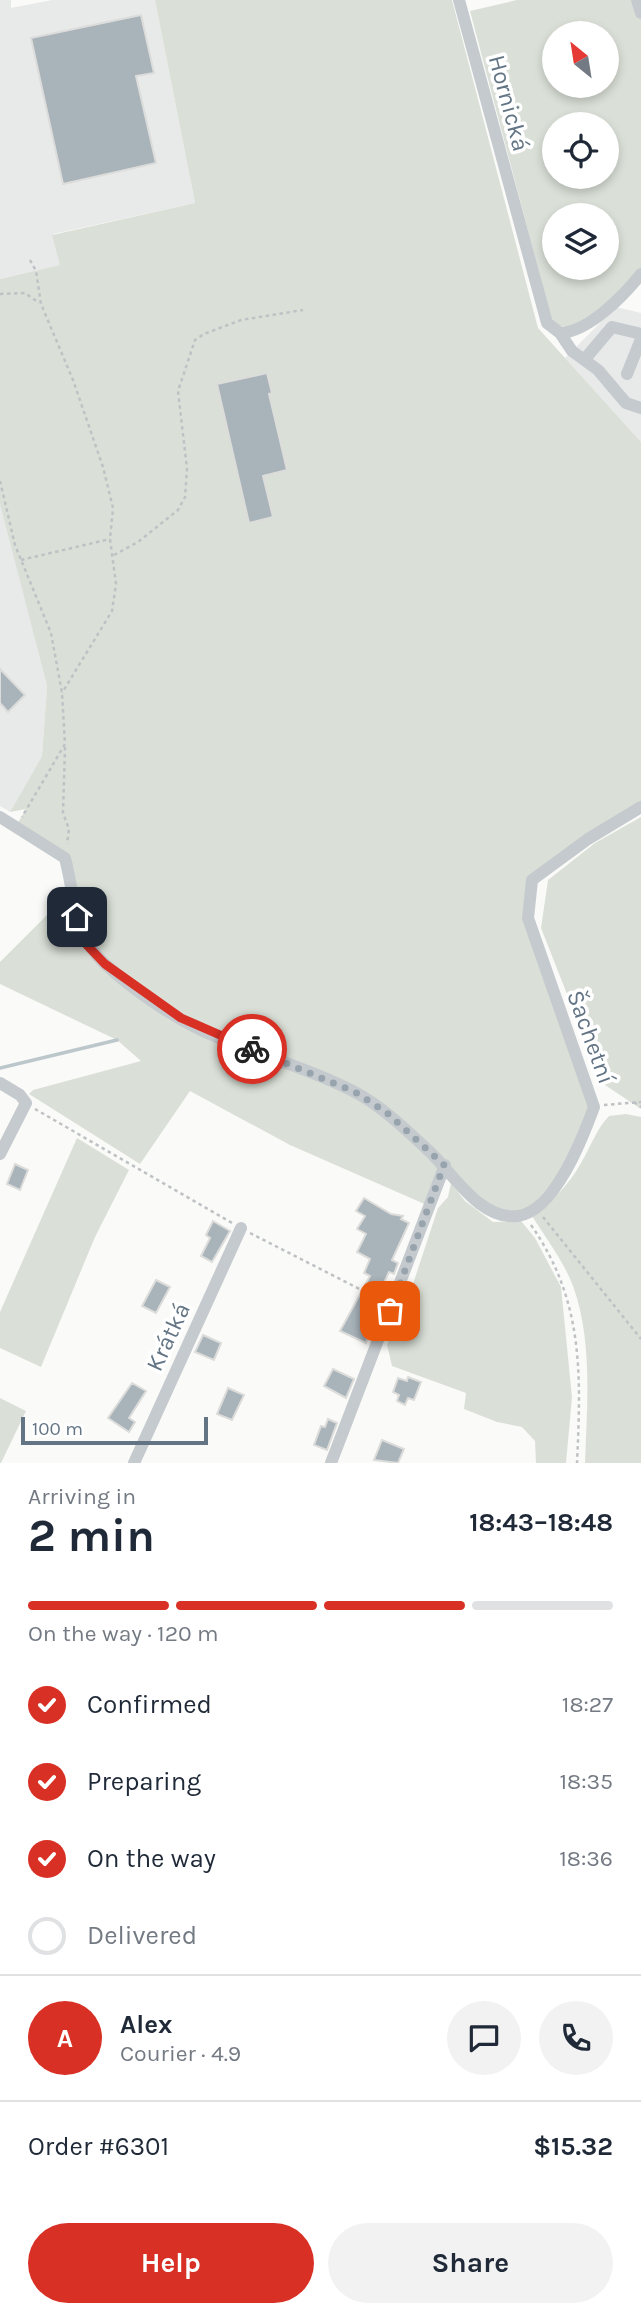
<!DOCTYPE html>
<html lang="en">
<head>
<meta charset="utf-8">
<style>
	body { margin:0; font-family:Karla,sans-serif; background:#f2f2f3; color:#1f2937; height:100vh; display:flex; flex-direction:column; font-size:26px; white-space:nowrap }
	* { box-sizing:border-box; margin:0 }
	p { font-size:23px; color:#747a83 }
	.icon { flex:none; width:38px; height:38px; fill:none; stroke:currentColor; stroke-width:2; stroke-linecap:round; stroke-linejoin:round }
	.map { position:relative; height:1463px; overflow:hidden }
	.details { display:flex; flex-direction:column; background:#fff; flex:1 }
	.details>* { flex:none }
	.needle { width:46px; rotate:330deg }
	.tools { position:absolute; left:542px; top:21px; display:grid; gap:14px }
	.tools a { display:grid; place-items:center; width:77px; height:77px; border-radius:50%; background:#fff; box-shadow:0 4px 10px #0003; font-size:35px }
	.scale { position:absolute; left:21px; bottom:18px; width:187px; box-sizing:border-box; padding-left:7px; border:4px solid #637585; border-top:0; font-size:19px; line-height:24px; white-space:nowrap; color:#637585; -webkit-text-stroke:5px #fff; paint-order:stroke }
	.pin { position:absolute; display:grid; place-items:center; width:60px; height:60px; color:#fff; margin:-30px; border-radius:14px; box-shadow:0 4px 10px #0006 }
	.courier { position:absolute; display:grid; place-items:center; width:70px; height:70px; margin:-35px; border:5px solid #d93025; border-radius:50%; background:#fff; color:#222; box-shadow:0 2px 9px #0007 }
	.overview em { font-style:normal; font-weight:700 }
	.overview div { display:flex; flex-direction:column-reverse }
	.overview { display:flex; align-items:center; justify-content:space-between; height:119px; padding:0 28px }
	h1 { font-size:46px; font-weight:700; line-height:52px }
	.bar { display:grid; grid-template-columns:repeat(4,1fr); gap:10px 7px; align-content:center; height:84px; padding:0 28px }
	.bar i { height:9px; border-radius:5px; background:#e0e1e3 }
	.bar .selected { background:#d93025 }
	.bar p { grid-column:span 4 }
	.line { display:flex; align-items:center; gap:18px; padding:0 28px; border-top:2px solid #e0e1e3 }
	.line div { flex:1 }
	.round { display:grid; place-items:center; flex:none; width:74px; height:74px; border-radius:37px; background:#f2f2f3 }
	ol { padding:0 28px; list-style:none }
	li { display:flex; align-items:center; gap:21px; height:77px }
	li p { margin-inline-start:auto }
	li .icon { padding:7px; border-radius:50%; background:#d93025; color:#fff; stroke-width:4 }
	li:last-child { color:#747a83 }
	li i { width:38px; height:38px; border:4px solid #e0e1e3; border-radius:50% }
	.primary-button { display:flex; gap:14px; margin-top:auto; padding:14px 28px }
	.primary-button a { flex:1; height:80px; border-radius:42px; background:#d93025; color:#fff; font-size:28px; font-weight:700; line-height:80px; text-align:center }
	.primary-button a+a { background:#f2f2f3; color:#1f2937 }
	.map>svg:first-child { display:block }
	.built { fill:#e8e9e9 }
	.green { fill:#dae0d7; fill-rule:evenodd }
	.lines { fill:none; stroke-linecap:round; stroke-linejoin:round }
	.stream { stroke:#bcc7cc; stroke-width:3.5 }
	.building { fill:#a9b3ba; stroke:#dcdcda; stroke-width:2 }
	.path { stroke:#bfc2c5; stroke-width:2.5; stroke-dasharray:3.5 3.5; stroke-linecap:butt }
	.minor { stroke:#c5cace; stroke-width:12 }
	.done { stroke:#98a4ad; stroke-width:7; stroke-dasharray:0 12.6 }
	.route { stroke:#d93025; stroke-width:9 }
	.labels { text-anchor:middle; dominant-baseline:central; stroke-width:7; stroke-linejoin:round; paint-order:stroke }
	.street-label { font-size:24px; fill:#637585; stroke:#fff }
</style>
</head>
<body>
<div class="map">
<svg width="641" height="1463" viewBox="0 0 641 1463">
	<rect width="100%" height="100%" fill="#fafaf8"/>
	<path class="built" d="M0,0H11V8L52,0H155L195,203L53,234L61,265L0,279Z
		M616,307L641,313V442L565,358Z
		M0,502L47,686L42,756L10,812L0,806Z"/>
	<path class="green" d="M155,0H452L538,328L641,442V807L532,880L528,919L594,1107L571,1163L524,1214L497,1216L445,1166L429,1206L290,1145L190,1091L140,1164L29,1094L33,1090L141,1061L117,1040L0,984V962L73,889L65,858L16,826L26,809L10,812L42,756L47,686L0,504V279L60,265L52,235L195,203Z
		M517,0H641V274L577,329L553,325L470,11ZM555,33H607V86H555ZM555,124H607V177H555ZM555,215H607V268H555Z
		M641,817V1109L602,1083L541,928L548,880L595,843Z
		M626,1114L641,1117V1463H585C587,1406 593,1341 573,1286C564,1262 546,1238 532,1216C552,1201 569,1185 581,1163C591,1146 596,1130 609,1116Z
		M77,1138L129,1170L95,1237L41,1367L0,1348V1312Z
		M451,1183L465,1201L493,1222L521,1221L535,1238L561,1287L572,1397L566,1463H536L535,1441L522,1427L497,1422L464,1409L466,1393L392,1366L387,1345L413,1284L438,1208L448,1197Z
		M0,1398L26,1411L1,1463H0Z"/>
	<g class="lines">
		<path class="stream" d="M0,1068L117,1040"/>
	</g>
	<path class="building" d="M141,15L154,73L136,76L156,163L63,184L31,38Z
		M267,373L272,393L269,394L287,470L263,476L273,517L249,523L217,384Z
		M0,669L25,695L8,712L0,703Z
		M15,1164L28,1170L20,1190L7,1184Z
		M364,1198L391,1214L403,1216L401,1219L409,1223L392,1260L398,1263L394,1274L389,1272L374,1304L378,1306L366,1343L340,1331L370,1276L364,1273L370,1259L357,1252L366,1234L357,1229L365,1216L356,1211Z
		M213,1221L230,1231L212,1262L201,1256L210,1238L206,1235Z
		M156,1280L170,1287L156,1313L142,1306Z
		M203,1335L221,1343L214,1360L195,1352Z
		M333,1369L354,1379L346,1398L324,1386Z
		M408,1377L421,1382L414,1400L408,1398L405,1405L397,1401L399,1395L393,1392L398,1378L407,1381Z
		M132,1383L146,1391L129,1418L135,1422L129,1432L108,1418Z
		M228,1388L244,1395L232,1420L217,1414Z
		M328,1419L337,1423L327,1450L314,1445L321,1426L325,1427Z
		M382,1440L404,1449L398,1463L374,1460Z"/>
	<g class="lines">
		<path class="path" d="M30,260L36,271L41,304L73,380L103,467L113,508L110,539L116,584L112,611L62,693
			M0,294L25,293L39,303
			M0,481L15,545L51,633L62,693L65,744L22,817
			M114,555L138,542L178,510L185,497L187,469L178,391L195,340L204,334L241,320L303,310
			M21,560L110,539
			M65,747L63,813L69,829L67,844
			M634,1102L641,1107
			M604,1105L641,1102
			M35,1109L232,1223
			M543,1217L641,1339
			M531,1225C584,1301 581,1374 577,1463
			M250,1233L381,1300"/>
		<path class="minor" d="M459,0L547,323L560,333L572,351L598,370L626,403L641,408
			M637,0L641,13
			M560,333C589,332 624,295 641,274
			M584,360L612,327L641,334
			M627,374L641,339
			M0,817L65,858C75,897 74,936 105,964C132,989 168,1014 201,1030C251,1053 305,1066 353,1091C382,1106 405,1129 428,1150C453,1173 480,1221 518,1216C555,1211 583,1137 594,1107L528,918L532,880L588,839L641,807
			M0,1083L20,1095L26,1103L0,1154
			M134,1463L241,1228
			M331,1463L445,1165"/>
	</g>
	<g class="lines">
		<path class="done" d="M252,1049L355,1092L386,1112L444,1165L390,1311"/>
		<path class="route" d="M77,917L84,942L105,964L181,1018L252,1049"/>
	</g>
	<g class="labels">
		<g class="street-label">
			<text transform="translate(509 103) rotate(75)">Hornická</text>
			<text transform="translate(591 1037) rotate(70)">Šachetní</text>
			<text transform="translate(168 1337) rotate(-65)">Krátká</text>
		</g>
	</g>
</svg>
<div class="tools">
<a><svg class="needle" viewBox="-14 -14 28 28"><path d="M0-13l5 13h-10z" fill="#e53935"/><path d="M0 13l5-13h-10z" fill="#747a83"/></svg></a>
<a><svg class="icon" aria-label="locate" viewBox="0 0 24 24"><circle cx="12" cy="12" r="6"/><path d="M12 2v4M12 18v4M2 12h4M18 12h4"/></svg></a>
<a><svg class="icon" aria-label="layers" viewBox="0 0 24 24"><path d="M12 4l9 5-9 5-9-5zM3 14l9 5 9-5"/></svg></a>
</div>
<div class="scale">100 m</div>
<div class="pin" style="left:390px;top:1311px;background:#ea580c"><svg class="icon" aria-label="bag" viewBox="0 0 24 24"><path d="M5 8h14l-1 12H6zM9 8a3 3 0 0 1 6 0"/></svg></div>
<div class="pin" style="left:77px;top:917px;background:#1f2937"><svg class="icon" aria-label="home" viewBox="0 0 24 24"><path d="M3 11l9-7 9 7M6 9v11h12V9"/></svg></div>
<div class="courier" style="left:252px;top:1049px"><svg class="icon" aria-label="bike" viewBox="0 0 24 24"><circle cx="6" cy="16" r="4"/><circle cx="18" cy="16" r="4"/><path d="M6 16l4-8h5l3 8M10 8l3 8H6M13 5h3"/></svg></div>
</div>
<section class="details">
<div class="overview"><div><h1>2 min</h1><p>Arriving in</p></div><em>18:43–18:48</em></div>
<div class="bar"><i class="selected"></i><i class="selected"></i><i class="selected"></i><i></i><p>On the way · 120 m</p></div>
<ol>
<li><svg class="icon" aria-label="check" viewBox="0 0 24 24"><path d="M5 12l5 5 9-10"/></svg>Confirmed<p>18:27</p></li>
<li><svg class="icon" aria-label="check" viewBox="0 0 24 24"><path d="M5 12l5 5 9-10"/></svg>Preparing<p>18:35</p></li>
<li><svg class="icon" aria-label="check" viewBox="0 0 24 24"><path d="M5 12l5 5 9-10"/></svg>On the way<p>18:36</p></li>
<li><i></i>Delivered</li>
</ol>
<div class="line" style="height:126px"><b class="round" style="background:#d93025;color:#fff">A</b><div><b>Alex</b><p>Courier · 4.9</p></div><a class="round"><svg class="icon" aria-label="chat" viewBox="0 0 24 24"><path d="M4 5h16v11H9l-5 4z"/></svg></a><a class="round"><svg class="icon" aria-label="phone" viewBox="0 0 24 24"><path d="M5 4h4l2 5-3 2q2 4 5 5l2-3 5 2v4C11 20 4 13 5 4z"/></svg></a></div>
<div class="line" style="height:91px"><div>Order #6301</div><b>$15.32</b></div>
<div class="primary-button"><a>Help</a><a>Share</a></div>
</section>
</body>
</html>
